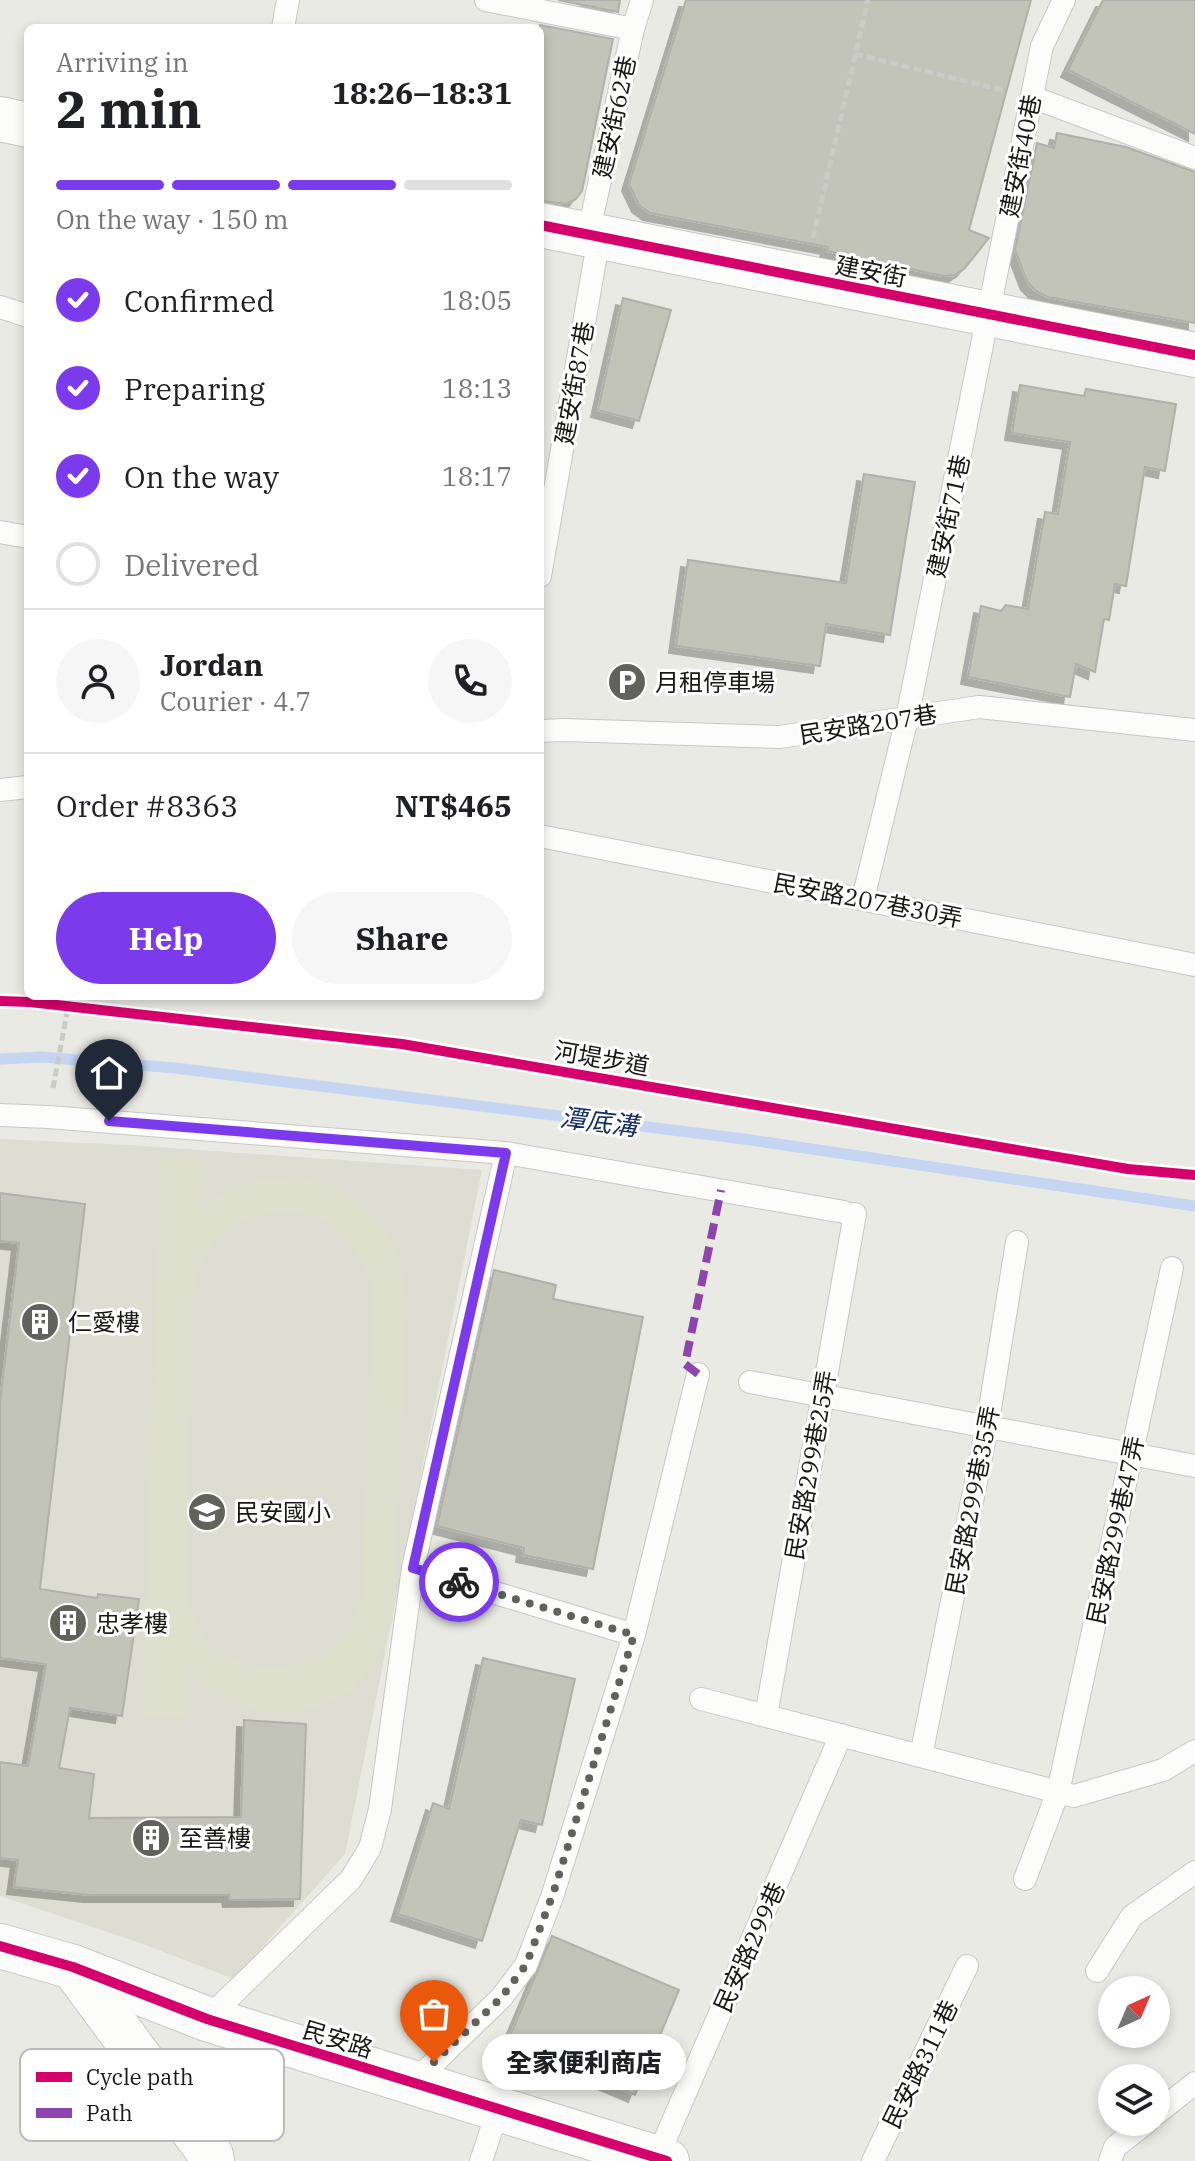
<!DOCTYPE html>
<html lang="en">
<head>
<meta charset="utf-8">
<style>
	body { margin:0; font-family:"IBM Plex Serif","Noto Sans TC",serif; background:#f6f6f6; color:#202124; height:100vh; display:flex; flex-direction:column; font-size:30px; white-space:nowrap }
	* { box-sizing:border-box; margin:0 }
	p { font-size:26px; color:#757577 }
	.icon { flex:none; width:44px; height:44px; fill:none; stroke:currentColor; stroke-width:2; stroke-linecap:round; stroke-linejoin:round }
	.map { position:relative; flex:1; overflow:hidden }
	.drawer { position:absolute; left:24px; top:24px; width:520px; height:976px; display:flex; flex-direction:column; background:#fff; border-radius:12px; box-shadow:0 4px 12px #0003 }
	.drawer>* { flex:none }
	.needle { width:52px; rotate:44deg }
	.buttons { position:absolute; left:1098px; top:1976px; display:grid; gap:16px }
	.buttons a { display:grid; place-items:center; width:72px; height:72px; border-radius:50%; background:#fff; box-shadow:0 4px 12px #0003; font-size:40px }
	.pin { position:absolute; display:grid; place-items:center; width:68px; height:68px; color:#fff; margin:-82px -34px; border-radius:50% 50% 50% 0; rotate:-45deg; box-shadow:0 0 8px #0007 }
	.pin .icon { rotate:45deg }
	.courier { position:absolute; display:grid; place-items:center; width:80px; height:80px; margin:-40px; border:6px solid #7c3aed; border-radius:50%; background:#fff; color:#222; box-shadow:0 2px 10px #0007 }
	.bubble { position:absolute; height:56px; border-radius:28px; background:#fff; box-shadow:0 4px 12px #0003; font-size:26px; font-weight:800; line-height:56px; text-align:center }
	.headline em { font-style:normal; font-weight:800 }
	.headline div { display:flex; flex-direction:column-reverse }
	.headline { display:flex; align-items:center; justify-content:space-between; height:136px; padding:0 32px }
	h1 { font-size:52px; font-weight:800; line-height:60px }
	.bar { display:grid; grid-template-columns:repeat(4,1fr); gap:12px 8px; align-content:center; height:96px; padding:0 32px }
	.bar i { height:10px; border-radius:6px; background:#e0e0e0 }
	.bar .active { background:#7c3aed }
	.bar p { grid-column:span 4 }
	.line { display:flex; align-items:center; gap:20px; padding:0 32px; border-top:2px solid #e0e0e0 }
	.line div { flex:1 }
	.round { display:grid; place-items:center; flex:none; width:84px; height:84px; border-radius:42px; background:#f6f6f6 }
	ol { padding:0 32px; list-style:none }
	li { display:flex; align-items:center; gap:24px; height:88px }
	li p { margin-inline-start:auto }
	li .icon { padding:8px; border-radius:50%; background:#7c3aed; color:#fff; stroke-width:4 }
	li:last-child { color:#757577 }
	li i { width:44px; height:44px; border:4px solid #e0e0e0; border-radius:50% }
	.action { display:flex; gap:16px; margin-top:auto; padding:16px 32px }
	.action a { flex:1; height:92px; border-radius:48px; background:#7c3aed; color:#fff; font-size:32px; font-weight:800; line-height:92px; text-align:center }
	.action a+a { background:#f6f6f6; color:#202124 }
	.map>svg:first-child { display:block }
	.built { fill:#ddded1 }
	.green { fill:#dde0cc; fill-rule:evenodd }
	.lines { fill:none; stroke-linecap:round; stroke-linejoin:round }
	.stream { stroke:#c5d5f2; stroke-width:11 }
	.building { fill:#c2c4b7; stroke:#b0b0ac; stroke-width:2; filter:url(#shadow) }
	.lane-casing { stroke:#c7c7c3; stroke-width:24 }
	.street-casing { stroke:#c7c7c3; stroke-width:46 }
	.secondary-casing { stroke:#c7c7c3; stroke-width:46 }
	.path { stroke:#cacac7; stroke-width:5; stroke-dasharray:8 4; stroke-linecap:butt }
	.lane { stroke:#fcfcfb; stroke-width:22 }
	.street { stroke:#fcfcfb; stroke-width:44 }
	.secondary { stroke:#fcfcfb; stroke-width:44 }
	.quiet { stroke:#8e44ad; stroke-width:8; stroke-dasharray:16 8; stroke-linecap:butt }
	.cycleway-casing { stroke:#fff; stroke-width:15 }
	.cycleway { stroke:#d6006c; stroke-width:10 }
	.done { stroke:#62625d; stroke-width:8; stroke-dasharray:0 14.4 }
	.route { stroke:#7c3aed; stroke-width:10 }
	.labels { text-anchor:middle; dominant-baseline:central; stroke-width:6; stroke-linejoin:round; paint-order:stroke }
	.street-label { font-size:24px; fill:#181814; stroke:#fff }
	.poi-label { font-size:24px; fill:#181814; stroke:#fff; text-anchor:start }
	.water-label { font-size:26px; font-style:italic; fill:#162e62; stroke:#fff }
	.key { fill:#fff; stroke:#babab8; stroke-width:2 }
	.key-label { font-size:22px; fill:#181814 }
</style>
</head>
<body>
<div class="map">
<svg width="1195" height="2161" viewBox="0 0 1195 2161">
	<defs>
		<filter id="shadow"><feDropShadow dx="-7" dy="7" stdDeviation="0" flood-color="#0004"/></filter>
	</defs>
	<rect width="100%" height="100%" fill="#eaeae4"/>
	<path class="built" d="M0,1139L130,1145L482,1170L345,1854L234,1979L140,1943L0,1896Z"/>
	<path class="green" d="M161,1158L201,1160L199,1215L209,1204L233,1187L259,1180L302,1177L340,1189L373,1214L397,1252L407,1296L393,1620L378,1658L350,1691L324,1705L289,1713L249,1709L206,1687L186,1665L183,1717L142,1715ZM286,1211C296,1213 309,1213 318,1217C349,1232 362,1257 373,1287L362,1597C359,1607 356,1618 351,1627C323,1672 252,1683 213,1646C199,1632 192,1615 186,1597L193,1292L200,1265L214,1242L234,1224L259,1214Z"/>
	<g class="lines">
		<path class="stream" d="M0,1059L42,1057L175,1068L744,1139L1195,1206"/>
	</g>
	<path class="building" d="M558,0H620L618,12Z
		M686,0H1031L969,230L989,238L964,269L955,275L943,276L827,251L828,247L650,213L639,205L629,184Z
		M1103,0H1195V134L1068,70Z
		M540,25L613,39L582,191L576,199L566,204L540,201Z
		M1057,133L1126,147L1195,172V323L1048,297L1036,291L1028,283L1015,250L1037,143L1054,148Z
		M623,298L671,310L639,421L598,410Z
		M1020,385L1084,396L1086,389L1176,404L1165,471L1145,467L1126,586L1115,584L1109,620L1104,619L1095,672L1076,664L1070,697L968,677L981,606L1001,611L1006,605L1028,609L1045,512L1058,514L1070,442L1012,433Z
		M864,474L915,482L890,635L826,624L820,666L676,646L688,560L846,583Z
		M0,1193L85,1204L40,1589L97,1598L98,1594L139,1599L122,1716L70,1708L59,1768L94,1774L89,1818L241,1817L244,1720L306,1724L300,1899L230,1900L229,1895H90L14,1887L18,1860L0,1858V1762L28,1766L46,1664L0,1658V1402L19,1243L0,1241Z
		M494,1270L556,1285L553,1299L643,1317L593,1569L523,1555L524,1548L437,1526Z
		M483,1658L575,1679L542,1825L521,1820L482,1941L398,1914L433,1803L449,1809Z
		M552,1936L679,1990L635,2095L508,2041Z"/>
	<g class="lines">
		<defs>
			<path id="lane" d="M486,0L633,29
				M283,28L288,0
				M1032,97L1195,158
				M588,235L633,29L642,0
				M0,307L28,316
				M0,532L28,537
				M540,576L599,237
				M540,731L564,730L780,737L979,707L1195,730
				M0,790L28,787
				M540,836L1195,965
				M863,899L907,718L1042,46L1064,0
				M0,1115L48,1117L506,1153L844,1212
				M750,1382L1195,1466
				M413,1568L634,1635
				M701,1699L1074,1796L1163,1770L1195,1751
				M766,1716L855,1214
				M921,1756L987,1427L1017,1242
				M1025,1879L1058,1792L1172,1268
				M1097,1971L1132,1916L1195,1872
				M207,2019L351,1879L370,1848L380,1809L413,1568L506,1153
				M412,2084L501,1998L526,1965L553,1894L634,1635L698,1374
				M1156,2114L1195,2083
				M657,2158L841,1735
				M481,2161L498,2110
				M873,2161L967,1966
				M1110,2161L1115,2147L1147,2122"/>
			<path id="street" d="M0,119L28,125
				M540,225L1195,355
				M73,1967L211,2155L212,2161"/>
			<path id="secondary" d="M0,1946L73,1967L207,2019L667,2161"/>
		</defs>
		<use href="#lane" class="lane-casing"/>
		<use href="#street" class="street-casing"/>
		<use href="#secondary" class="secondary-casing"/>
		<path class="path" d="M855,54L1002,90
			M813,238L868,0
			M53,1088L68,1007"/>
		<use href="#lane" class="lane"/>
		<use href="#street" class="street"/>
		<use href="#secondary" class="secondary"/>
		<path class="quiet" d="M698,1374L685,1364L721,1190"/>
		<defs>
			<path id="cycleway" d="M540,225L1195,355
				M0,1001L30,1002L402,1044L1128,1169L1195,1175
				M0,1946L73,1967L207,2019L667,2161"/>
		</defs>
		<use href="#cycleway" class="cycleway-casing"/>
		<use href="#cycleway" class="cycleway"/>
	</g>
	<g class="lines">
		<path class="done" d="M434,2062L501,1998L526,1965L553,1894L634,1635L459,1582"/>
		<path class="route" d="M109,1121L506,1153L413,1568L459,1582"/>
	</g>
	<defs>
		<symbol id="parking-disc" viewBox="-11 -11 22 22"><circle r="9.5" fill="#62625d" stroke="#fff"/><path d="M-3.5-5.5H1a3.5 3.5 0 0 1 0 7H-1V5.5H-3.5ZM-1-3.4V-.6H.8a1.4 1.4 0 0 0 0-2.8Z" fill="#fff"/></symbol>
		<symbol id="building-disc" viewBox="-11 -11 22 22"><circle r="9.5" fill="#62625d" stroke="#fff"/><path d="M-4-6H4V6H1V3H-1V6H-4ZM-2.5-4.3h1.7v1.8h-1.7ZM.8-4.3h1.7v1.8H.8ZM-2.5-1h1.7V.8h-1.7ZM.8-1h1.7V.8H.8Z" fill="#fff"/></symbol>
		<symbol id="school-disc" viewBox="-11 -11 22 22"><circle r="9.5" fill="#62625d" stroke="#fff"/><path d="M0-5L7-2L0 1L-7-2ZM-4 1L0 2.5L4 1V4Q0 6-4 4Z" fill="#fff"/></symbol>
	</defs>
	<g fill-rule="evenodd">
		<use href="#parking-disc" x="605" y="660" width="44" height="44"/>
		<use href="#building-disc" x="18" y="1300" width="44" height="44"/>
		<use href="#school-disc" x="185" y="1490" width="44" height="44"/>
		<use href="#building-disc" x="46" y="1601" width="44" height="44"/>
		<use href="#building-disc" x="129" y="1816" width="44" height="44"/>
	</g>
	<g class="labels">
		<g class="street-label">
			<text transform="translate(614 117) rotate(-78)">建安街62巷</text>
			<text transform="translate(1020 156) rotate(-79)">建安街40巷</text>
			<text transform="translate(871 271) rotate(11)">建安街</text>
			<text transform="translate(574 383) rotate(-80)">建安街87巷</text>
			<text transform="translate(948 516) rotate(-78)">建安街71巷</text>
			<text transform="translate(868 724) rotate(-9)">民安路207巷</text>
			<text transform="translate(868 900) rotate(11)">民安路207巷30弄</text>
			<text transform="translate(602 1058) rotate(10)">河堤步道</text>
			<text transform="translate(810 1465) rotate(-80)">民安路299巷25弄</text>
			<text transform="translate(972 1500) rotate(-79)">民安路299巷35弄</text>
			<text transform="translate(1115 1530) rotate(-78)">民安路299巷47弄</text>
			<text transform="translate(749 1947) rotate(-66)">民安路299巷</text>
			<text transform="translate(338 2039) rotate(17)">民安路</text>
			<text transform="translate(920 2064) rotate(-64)">民安路311巷</text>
		</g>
		<g class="poi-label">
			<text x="655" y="682">月租停車場</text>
			<text x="68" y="1322">仁愛樓</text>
			<text x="235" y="1512">民安國小</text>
			<text x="96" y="1623">忠孝樓</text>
			<text x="179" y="1838">至善樓</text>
		</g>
		<g class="water-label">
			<text transform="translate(599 1121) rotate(7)">潭底溝</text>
		</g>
	</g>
	<rect x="20" y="2049" width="264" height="92" rx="12" class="key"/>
	<rect x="36" y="2072" width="36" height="10" fill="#d6006c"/>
	<rect x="36" y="2108" width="36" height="10" fill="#8e44ad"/>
	<g class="key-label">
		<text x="86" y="2085">Cycle path</text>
		<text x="86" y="2121">Path</text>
	</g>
</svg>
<div class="buttons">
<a><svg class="needle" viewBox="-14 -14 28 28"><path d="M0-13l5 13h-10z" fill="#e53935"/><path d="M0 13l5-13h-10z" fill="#757577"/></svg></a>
<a><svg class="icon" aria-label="layers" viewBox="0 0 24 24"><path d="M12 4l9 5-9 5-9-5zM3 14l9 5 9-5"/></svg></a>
</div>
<div class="pin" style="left:434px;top:2062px;background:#ea580c"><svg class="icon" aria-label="bag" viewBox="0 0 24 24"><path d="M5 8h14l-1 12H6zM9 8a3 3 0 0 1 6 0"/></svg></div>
<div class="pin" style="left:109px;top:1121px;background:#1f2937"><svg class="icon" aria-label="home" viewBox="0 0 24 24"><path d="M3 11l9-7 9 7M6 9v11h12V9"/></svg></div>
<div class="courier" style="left:459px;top:1582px"><svg class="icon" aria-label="bike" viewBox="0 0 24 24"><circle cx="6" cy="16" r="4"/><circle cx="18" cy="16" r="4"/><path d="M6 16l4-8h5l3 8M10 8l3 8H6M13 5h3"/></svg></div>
<div class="bubble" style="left:482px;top:2034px;width:204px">全家便利商店</div>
<section class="drawer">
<div class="headline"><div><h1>2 min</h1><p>Arriving in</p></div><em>18:26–18:31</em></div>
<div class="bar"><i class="active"></i><i class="active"></i><i class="active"></i><i></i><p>On the way · 150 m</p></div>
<ol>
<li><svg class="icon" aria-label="check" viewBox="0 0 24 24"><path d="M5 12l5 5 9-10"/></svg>Confirmed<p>18:05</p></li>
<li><svg class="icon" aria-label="check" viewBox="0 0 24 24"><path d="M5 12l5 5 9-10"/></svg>Preparing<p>18:13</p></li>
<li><svg class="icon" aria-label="check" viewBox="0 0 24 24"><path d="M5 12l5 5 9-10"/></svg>On the way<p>18:17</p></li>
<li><i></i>Delivered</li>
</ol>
<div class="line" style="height:144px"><a class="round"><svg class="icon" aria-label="person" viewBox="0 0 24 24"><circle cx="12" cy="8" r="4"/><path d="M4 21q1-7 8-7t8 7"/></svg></a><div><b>Jordan</b><p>Courier · 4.7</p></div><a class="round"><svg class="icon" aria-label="phone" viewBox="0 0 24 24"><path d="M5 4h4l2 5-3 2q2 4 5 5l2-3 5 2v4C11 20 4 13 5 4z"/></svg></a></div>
<div class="line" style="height:104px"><div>Order #8363</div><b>NT$465</b></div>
<div class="action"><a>Help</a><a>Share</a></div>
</section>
</div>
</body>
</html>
